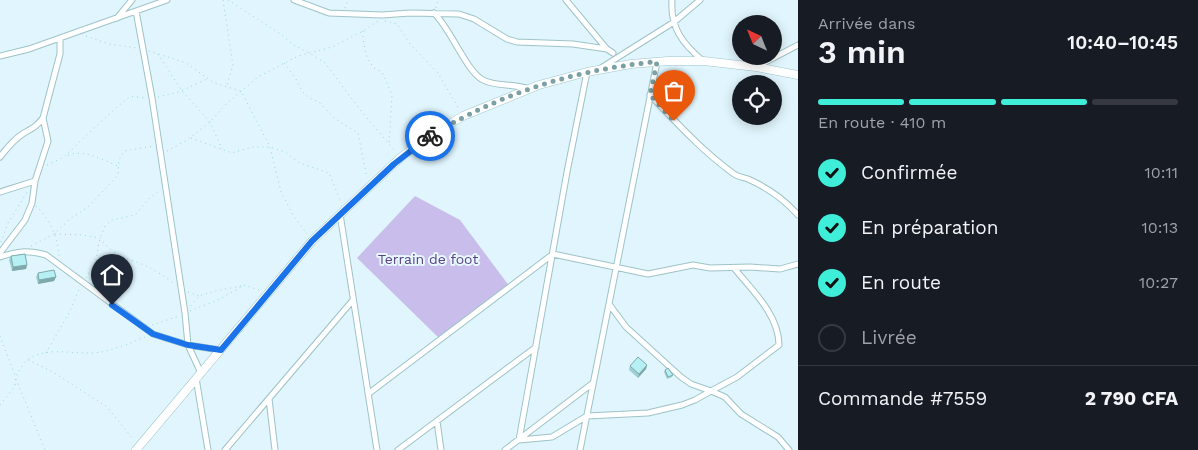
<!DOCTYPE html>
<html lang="fr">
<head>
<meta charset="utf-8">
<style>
	body { margin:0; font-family:"Work Sans",sans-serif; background:#20242c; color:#f1f3f6; height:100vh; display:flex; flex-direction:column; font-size:19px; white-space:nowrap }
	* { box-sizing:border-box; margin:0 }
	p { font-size:16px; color:#9ea1a6 }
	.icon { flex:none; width:28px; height:28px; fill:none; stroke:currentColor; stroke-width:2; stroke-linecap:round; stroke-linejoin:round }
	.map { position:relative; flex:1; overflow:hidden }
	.details { display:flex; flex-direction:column; background:#171b24; width:400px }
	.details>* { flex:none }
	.needle { width:32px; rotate:317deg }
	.controls { position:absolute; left:732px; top:15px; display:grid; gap:10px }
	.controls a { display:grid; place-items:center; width:50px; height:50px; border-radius:50%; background:#171b24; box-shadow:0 2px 12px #0003; font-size:25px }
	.pin { position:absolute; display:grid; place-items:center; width:42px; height:42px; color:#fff; margin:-51px -21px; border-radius:50% 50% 50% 0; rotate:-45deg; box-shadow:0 0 5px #0007 }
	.pin .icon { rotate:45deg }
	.courier { position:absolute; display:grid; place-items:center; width:50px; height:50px; margin:-25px; border:4px solid #1a73e8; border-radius:50%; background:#fff; color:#222; box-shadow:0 1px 6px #0007 }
	.head em { font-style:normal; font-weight:600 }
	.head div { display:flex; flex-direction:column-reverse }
	.head { display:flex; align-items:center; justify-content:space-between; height:85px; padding:0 20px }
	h1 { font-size:32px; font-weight:600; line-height:38px }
	.bar { display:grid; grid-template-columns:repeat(4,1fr); gap:8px 5px; align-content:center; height:60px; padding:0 20px }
	.bar i { height:6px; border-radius:4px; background:#363941 }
	.bar .selected { background:#3eeed9 }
	.bar p { grid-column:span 4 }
	.line { display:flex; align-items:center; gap:12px; padding:0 20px; border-top:1px solid #363941 }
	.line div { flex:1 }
	ol { padding:0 20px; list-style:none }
	li { display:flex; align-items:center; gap:15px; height:55px }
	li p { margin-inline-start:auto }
	li .icon { padding:5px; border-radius:50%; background:#3eeed9; color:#111; stroke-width:4 }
	li:last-child { color:#9ea1a6 }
	li i { width:28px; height:28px; border:2px solid #363941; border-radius:50% }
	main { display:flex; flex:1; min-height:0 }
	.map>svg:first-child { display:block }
	.green { fill:#c9beeb }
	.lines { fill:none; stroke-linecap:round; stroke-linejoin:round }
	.street-casing { stroke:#9ec3c7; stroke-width:7 }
	.secondary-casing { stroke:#9dc6cb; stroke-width:9 }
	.path { stroke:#99d5d8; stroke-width:1; stroke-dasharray:1 4; stroke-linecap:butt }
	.street { stroke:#fff; stroke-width:5 }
	.secondary { stroke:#fff; stroke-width:8 }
	.wall { fill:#9dced2 }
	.shaded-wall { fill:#7fa8ab }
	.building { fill:#b6f0f4; stroke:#7fa8ab }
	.done { stroke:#7ca1a5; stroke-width:5; stroke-dasharray:0 9 }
	.route { stroke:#1a73e8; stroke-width:6 }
	.labels { text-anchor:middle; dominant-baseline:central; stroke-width:4; stroke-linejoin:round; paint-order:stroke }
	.park-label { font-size:14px; fill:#5c4287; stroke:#e7f9ff }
</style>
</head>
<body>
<main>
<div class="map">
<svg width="798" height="450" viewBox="0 0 798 450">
	<rect width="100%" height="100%" fill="#e0f5fd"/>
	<path class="green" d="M415,196L460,220L510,287L440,339L357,258Z"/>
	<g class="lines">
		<defs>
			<path id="street" d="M294,0L329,13L382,15L410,13L459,14L474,19L507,39L517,42L573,44L607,49L613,53
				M566,0L606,48
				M672,0C670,28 683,44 703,61
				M136,11L152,98L185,313L188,345L201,373
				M434,13C451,29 466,71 483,80C496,87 513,83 529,89
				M117,18L132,0
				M0,56L29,49L167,0
				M756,67L798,45
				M601,68L674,22L700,0
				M587,72L567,172L519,440L552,437L587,416L648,413L682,405L695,400L711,391L691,384L681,377L626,327L609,304
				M650,95C678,124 701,150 734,174C738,177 743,177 748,179C766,187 785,200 798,215
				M0,157C7,148 14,139 24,133C33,128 36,127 43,118
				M0,192L35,181
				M340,214L377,450
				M0,253L25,220L32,203L35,181L48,141L43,118L60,54V38
				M0,257C18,251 27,250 46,255L153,334L188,345L220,350
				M734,268C752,290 779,315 779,345L737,377L711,391L725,397L741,414L778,437L789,450
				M196,378L208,450
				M368,394L553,254L648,274L693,265L710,268L750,267L780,269L798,264
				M269,399L275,450
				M437,421L441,450
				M225,450L353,300
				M398,450L536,347
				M505,450L593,383
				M580,450L657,62"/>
			<path id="secondary" d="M136,450L312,241L400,158L428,137L463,116L539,85L587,72L631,64L668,61H704L756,67L798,75"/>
		</defs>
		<use href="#street" class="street-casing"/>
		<use href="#secondary" class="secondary-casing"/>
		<path class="path" d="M223,0L233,65L227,85
			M228,0L282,35L292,44L309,53L325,63L361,111L395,151
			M345,8L348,0
			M436,8L438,0
			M385,21L397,24L410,44L438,73L459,109
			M363,31V40L367,58L374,68L382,72L392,95L389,143
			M86,36L109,44L137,48
			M149,51L186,63L214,83L241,91L270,147L281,192L293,215L307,234
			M158,54L182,91L210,122L222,149
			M284,63L296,79L302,91L309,98L319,102L334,118L358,133L367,178
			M158,97L179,92L207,79
			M191,138L232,153L252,147H270L285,152L300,163L329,173L341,202
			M167,151L187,140L210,122L227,103L258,77L298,56L332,47L363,31L378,21
			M68,155C84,149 103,160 118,166
			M65,156C72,149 124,99 130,97C135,96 142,98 147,98
			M47,165L64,157
			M36,206C50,218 58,239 59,256
			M55,234L83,235L100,238C116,260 133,258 154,270C161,274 168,279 174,284
			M1,242L8,223L27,192
			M31,246L54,234L70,219L88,207L118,175L119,160L124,151L154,146
			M86,278L96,261L99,242L105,226L112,220L135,215L149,199L160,190
			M188,292L199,296
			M191,306L199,296L215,291L241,286
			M190,311L220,299L244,285L262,291
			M152,325L179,316
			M0,336L15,375
			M46,353L70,311L80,287
			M28,360L53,372L107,407L134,440
			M16,379L45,450
			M0,405L15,386C15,376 17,373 23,365C41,342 76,357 101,352C116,349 131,343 145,337"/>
		<use href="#street" class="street"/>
		<use href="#secondary" class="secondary"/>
	</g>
	<path class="wall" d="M741,84V97L736,91L737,87Z
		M11,256L27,265L26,269L12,271L9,260Z
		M38,273L56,277L54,281L38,284L36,277Z
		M647,365L646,369L638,378L629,370L630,366Z
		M665,370L673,375L672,377L667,379L664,372Z"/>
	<path class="shaded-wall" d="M27,265L26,269L12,271L13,267Z
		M56,277L54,281L38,284L39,280Z
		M647,365L646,369L638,378L639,374Z"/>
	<path class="building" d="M741,84V92L737,87Z
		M25,254L27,265L13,267L11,256Z
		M54,270L56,277L39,280L38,273Z
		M638,357L647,365L639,374L630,366Z
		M668,368L673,375L668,377L665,370Z"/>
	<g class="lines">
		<path class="done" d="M430,136C502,93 570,71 653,62H657L650,95L674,121"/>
		<path class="route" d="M112,305L153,334L188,345L221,350L312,241L394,164L430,136"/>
	</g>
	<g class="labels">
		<g class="park-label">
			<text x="428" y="259">Terrain de foot</text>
		</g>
	</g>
</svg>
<div class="controls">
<a><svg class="needle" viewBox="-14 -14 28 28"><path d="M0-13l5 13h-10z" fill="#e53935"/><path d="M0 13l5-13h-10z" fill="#9ea1a6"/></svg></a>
<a><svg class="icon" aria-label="locate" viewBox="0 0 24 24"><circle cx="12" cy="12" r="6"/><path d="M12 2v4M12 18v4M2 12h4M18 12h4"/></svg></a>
</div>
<div class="pin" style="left:674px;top:121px;background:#ea580c"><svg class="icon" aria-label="bag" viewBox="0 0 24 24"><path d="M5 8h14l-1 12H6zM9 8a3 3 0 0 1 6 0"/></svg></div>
<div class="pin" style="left:112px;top:305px;background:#1f2937"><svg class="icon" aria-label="home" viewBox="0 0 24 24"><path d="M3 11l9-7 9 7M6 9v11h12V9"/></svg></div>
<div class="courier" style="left:430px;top:136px"><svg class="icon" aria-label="bike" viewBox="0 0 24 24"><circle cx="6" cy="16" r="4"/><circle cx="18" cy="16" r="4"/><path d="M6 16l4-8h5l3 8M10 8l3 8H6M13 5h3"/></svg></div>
</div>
<section class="details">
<div class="head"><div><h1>3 min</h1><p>Arrivée dans</p></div><em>10:40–10:45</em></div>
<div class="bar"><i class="selected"></i><i class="selected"></i><i class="selected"></i><i></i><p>En route · 410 m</p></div>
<ol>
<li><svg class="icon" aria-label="check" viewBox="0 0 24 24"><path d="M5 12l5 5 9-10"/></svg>Confirmée<p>10:11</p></li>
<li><svg class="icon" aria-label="check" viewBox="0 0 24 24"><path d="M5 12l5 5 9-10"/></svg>En préparation<p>10:13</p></li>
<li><svg class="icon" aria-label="check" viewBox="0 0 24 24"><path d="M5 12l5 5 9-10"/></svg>En route<p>10:27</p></li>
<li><i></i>Livrée</li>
</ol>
<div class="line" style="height:65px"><div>Commande #7559</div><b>2 790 CFA</b></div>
</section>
</main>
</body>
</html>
